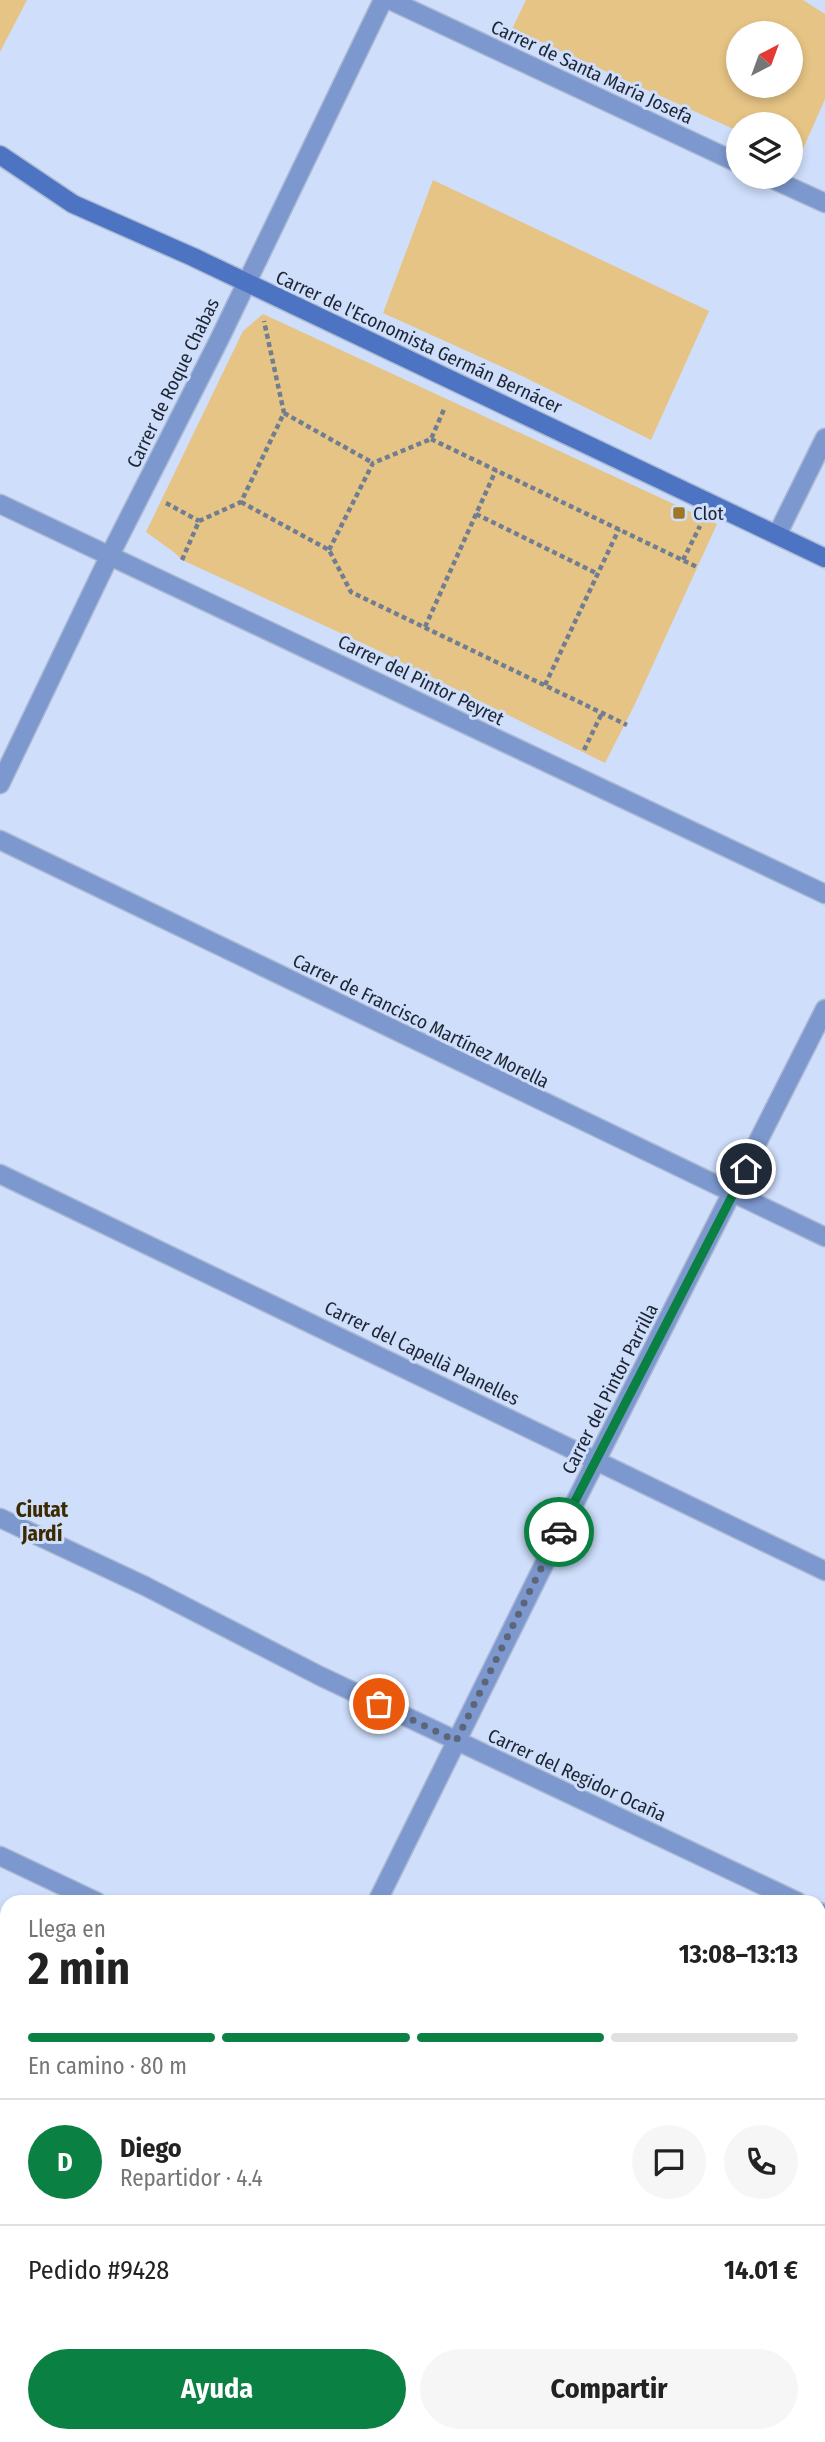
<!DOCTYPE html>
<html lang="es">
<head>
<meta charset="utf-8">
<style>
	body { margin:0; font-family:"Fira Sans Condensed",sans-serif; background:#f6f6f6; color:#222; height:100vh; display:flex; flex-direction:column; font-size:26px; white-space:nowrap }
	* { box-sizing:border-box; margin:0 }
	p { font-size:23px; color:#767676 }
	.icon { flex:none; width:38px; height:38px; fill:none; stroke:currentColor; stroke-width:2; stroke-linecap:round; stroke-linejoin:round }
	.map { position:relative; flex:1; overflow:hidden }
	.drawer { position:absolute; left:0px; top:1895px; width:826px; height:548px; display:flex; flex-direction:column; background:#fff; border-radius:21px 21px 0 0; box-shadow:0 4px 10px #0003 }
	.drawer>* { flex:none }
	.needle { width:46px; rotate:41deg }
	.controls { position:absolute; left:726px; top:21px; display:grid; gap:14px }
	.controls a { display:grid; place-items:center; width:77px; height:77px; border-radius:50%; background:#fff; box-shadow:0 4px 10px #0003; font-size:35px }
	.pin { position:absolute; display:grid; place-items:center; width:60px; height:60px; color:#fff; margin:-30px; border:4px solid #fff; border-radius:50%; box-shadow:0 2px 7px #0007 }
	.courier { position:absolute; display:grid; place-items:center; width:70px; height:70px; margin:-35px; border:5px solid #0b8043; border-radius:50%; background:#fff; color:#222; box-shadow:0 2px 9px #0007 }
	.summary em { font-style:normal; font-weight:700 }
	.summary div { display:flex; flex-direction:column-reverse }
	.summary { display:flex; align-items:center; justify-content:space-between; height:119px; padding:0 28px }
	h1 { font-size:46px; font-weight:700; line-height:52px }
	.bar { display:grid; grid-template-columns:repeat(4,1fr); gap:10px 7px; align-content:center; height:84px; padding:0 28px }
	.bar i { height:9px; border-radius:5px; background:#e0e0e0 }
	.bar .current { background:#0b8043 }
	.bar p { grid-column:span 4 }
	.line { display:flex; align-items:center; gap:18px; padding:0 28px; border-top:2px solid #e0e0e0 }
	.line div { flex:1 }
	.round { display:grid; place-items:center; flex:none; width:74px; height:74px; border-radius:37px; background:#f6f6f6 }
	.button { display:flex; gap:14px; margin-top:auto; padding:14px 28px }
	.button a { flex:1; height:80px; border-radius:42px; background:#0b8043; color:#fff; font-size:28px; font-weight:700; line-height:80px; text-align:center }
	.button a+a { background:#f6f6f6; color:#222 }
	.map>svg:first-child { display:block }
	.green { fill:#e6c485; fill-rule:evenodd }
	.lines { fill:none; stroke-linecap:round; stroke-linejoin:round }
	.street-casing { stroke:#abb9d3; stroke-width:21 }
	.secondary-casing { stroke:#abb9d3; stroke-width:21 }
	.path { stroke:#717d91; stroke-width:4.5; stroke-dasharray:5 3.5; stroke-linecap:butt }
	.street { stroke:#7c98ce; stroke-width:18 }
	.secondary { stroke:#4c74c3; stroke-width:18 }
	.done { stroke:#5c6678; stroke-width:7; stroke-dasharray:0 12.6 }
	.route { stroke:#0b8043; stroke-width:9 }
	.poi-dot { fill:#9e7724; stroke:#cedefb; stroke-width:2.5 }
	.labels { text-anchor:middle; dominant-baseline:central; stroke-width:6; stroke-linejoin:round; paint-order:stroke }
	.street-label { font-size:19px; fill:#1e2532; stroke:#cedefb }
	.poi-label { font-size:19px; fill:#1e2532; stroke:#cedefb; text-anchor:start }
	.neighbourhood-label { font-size:21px; font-weight:bold; fill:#3c2a01; stroke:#cedefb }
</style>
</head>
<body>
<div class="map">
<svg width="825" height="2442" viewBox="0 0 825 2442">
	<rect width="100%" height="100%" fill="#cedefb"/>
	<path class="green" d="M0,0H27L0,52Z
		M526,0H803L825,14V99L799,158L791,154V124H738V131L512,29ZM791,33V86H738V33Z
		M433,180L709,311L651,440L522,376L383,313Z
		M263,314L717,524L635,704L605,763L373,648L182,560L175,553L146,532L243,331Z"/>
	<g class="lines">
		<defs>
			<path id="street" d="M390,0L738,163
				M768,177L825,203
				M0,504L825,894
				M777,535L825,438
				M0,784L110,555L219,340L383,0
				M0,840L825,1237
				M0,1174L825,1571
				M0,1518L145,1586L320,1676L798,1902
				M0,1856L97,1902
				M377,1902L561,1530L825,1009
				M819,1912L825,1915
				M0,2196L7,2200
				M819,2246L825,2249
				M506,2436L519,2442
				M110,2442L113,2436"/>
			<path id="secondary" d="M0,155L73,204L193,257L825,558"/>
		</defs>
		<use href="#street" class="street-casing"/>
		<use href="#secondary" class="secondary-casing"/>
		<path class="path" d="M284,413L373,463
			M431,439L699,568
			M241,502L329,550L351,592L627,725
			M166,503L199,521
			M476,514L598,574
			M329,550L373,463L431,439L445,407
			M182,560L199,521L241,502L284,413L264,321
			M683,560L700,526
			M425,627L496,470
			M545,685L619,529
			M584,750L602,713"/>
		<use href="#street" class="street"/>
		<use href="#secondary" class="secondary"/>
	</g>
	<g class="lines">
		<path class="done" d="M379,1704L456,1741L559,1532"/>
		<path class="route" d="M559,1532L746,1169"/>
	</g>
	<rect class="poi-dot" x="672" y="506" width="14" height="14" rx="3.5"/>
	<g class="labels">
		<g class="street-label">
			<text transform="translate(592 72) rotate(25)">Carrer de Santa María Josefa</text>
			<text transform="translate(419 342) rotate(25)">Carrer de l'Economista Germán Bernácer</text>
			<text transform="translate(173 383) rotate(-64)">Carrer de Roque Chabas</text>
			<text transform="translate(421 680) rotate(26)">Carrer del Pintor Peyret</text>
			<text transform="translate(421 1021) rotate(26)">Carrer de Francisco Martínez Morella</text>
			<text transform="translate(422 1353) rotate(26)">Carrer del Capellà Planelles</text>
			<text transform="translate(610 1389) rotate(-63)">Carrer del Pintor Parrilla</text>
			<text transform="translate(577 1775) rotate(25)">Carrer del Regidor Ocaña</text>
		</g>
		<g class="poi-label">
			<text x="693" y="513">Clot</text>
		</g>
		<g class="neighbourhood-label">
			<text x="42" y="1510">Ciutat<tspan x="42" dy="24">Jardí</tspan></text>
		</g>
	</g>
</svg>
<div class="controls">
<a><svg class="needle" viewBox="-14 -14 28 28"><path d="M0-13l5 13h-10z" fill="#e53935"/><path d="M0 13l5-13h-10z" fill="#767676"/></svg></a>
<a><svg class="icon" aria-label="layers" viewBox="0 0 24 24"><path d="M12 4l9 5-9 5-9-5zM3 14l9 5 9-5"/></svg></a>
</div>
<div class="pin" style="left:379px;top:1704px;background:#ea580c"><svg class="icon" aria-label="bag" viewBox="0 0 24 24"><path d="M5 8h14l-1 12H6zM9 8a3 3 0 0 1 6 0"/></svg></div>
<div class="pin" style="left:746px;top:1169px;background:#1f2937"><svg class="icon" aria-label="home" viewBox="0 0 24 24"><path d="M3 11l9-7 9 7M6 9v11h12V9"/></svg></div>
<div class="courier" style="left:559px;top:1532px"><svg class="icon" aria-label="car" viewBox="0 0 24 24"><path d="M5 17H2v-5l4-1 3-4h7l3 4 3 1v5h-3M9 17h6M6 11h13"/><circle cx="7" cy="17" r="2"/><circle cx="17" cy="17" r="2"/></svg></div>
<section class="drawer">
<div class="summary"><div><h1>2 min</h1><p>Llega en</p></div><em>13:08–13:13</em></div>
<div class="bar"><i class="current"></i><i class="current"></i><i class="current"></i><i></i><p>En camino · 80 m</p></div>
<div class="line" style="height:126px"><b class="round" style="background:#0b8043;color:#fff">D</b><div><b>Diego</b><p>Repartidor · 4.4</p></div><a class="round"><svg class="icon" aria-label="chat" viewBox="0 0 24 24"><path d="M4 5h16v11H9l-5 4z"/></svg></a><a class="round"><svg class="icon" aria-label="phone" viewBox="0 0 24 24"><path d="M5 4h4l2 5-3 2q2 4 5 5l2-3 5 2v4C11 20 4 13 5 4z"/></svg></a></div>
<div class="line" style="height:91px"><div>Pedido #9428</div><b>14.01 €</b></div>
<div class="button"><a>Ayuda</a><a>Compartir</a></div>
</section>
</div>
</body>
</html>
